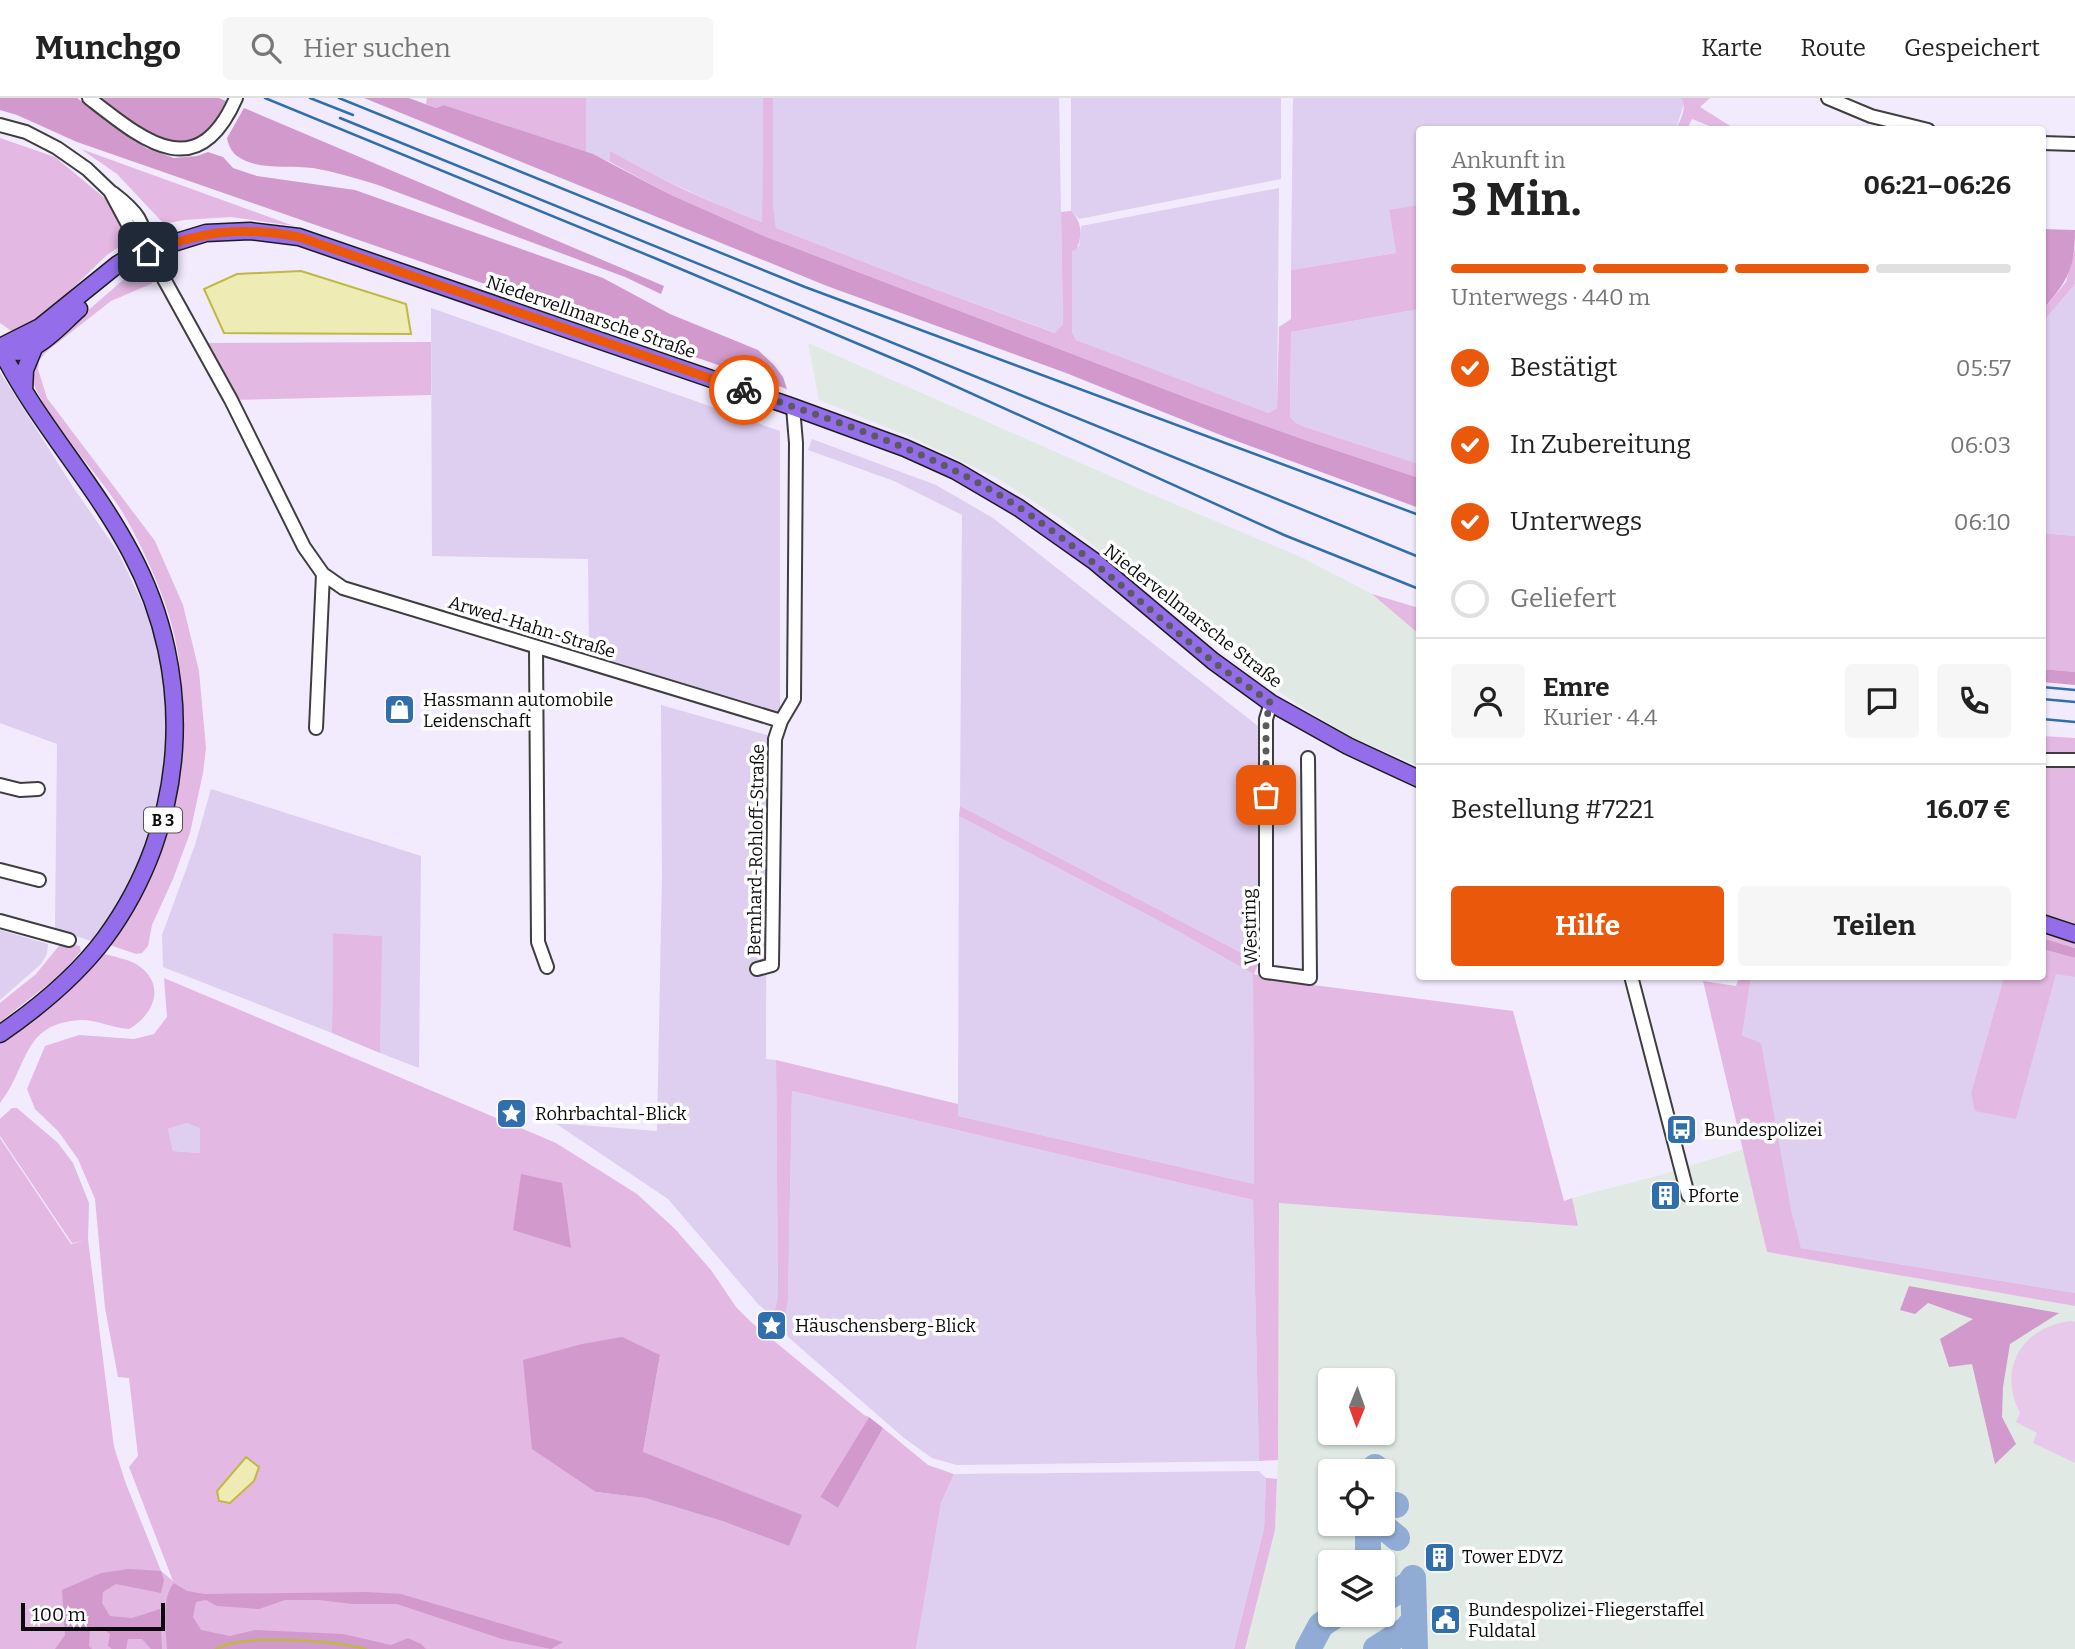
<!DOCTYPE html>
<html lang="de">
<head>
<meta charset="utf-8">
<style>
	body { margin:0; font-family:Bitter,serif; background:#f6f6f6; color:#222; height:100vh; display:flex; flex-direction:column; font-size:26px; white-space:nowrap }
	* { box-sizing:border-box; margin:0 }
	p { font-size:23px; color:#767676 }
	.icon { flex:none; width:38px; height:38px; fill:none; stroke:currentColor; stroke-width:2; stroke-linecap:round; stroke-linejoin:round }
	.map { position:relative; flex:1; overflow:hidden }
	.drawer { position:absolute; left:1416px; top:28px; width:630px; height:854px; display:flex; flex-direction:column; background:#fff; border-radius:7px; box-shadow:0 2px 5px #0004 }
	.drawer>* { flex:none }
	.needle { width:46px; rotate:181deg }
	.buttons { position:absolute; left:1318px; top:1270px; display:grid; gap:14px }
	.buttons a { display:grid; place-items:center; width:77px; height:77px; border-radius:7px; background:#fff; box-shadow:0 2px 5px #0004; font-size:35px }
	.scale { position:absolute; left:21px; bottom:18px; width:144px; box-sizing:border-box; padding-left:7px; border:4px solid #0b0b0b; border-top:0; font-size:19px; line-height:24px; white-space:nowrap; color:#0b0b0b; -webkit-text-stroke:5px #fff; paint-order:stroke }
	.pin { position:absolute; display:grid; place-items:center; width:60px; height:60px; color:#fff; margin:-30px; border-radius:14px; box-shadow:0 4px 10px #0006 }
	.courier { position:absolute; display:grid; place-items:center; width:70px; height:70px; margin:-35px; border:5px solid #ea580c; border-radius:50%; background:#fff; color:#222; box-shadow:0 2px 9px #0007 }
	.summary em { font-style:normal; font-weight:700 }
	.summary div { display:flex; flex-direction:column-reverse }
	.summary { display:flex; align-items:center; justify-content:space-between; height:119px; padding:0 35px }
	h1 { font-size:46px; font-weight:700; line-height:52px }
	.bar { display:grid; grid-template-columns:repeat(4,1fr); gap:10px 7px; align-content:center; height:84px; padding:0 35px }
	.bar i { height:9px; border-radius:5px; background:#e0e0e0 }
	.bar .on { background:#ea580c }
	.bar p { grid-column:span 4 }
	.line { display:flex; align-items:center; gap:18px; padding:0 35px; border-top:2px solid #e0e0e0 }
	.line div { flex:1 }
	.round { display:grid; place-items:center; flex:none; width:74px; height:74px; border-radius:7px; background:#f6f6f6 }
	ol { padding:0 35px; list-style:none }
	li { display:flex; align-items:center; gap:21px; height:77px }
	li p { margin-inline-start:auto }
	li .icon { padding:7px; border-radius:50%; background:#ea580c; color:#fff; stroke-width:4 }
	li:last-child { color:#767676 }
	li i { width:38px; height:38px; border:4px solid #e0e0e0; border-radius:50% }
	.cta { display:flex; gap:14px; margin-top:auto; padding:14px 35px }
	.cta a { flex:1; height:80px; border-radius:7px; background:#ea580c; color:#fff; font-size:28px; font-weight:700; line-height:80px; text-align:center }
	.cta a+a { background:#f6f6f6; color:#222 }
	header { display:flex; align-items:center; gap:42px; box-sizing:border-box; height:98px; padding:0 35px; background:#fff; border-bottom:2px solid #e0e0e0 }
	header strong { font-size:33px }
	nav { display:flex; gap:38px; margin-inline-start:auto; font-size:24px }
	.search { width:490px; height:63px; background:#f6f6f6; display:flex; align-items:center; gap:18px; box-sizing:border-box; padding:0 24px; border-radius:7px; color:#767676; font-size:26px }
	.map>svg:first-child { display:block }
	.industrial { fill:#e0e9e4; fill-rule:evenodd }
	.farmland { fill:#decef0 }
	.green { fill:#e3b8e2; fill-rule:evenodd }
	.forest { fill:#d299cd }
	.pitch { fill:#e8c9ec }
	.water { fill:#efebb4; stroke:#bfb943; stroke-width:2 }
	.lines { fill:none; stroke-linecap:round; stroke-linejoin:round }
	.stream { stroke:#bfb943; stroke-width:2.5 }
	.taxiway { stroke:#91acd4; stroke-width:26 }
	.minor-casing { stroke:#3e3e3e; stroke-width:16 }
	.major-casing { stroke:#1c1c1c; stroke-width:19 }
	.minor { stroke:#fff; stroke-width:12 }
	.major { stroke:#946deb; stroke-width:16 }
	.rail { stroke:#316eac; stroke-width:2.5 }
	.done { stroke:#5c5960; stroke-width:7; stroke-dasharray:0 12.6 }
	.route { stroke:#ea580c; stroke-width:9 }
	.labels { text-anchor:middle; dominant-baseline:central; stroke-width:7; stroke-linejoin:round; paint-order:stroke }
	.shield { fill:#fff; stroke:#545454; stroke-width:2 }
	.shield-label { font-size:16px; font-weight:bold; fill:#0b0b0b }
	.street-label { font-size:18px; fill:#0b0b0b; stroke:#fff }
	.poi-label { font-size:18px; fill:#0b0b0b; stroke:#fff; text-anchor:start }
</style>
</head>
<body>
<header>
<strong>Munchgo</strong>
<div class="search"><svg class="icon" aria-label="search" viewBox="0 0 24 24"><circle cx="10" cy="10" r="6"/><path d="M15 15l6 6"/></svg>Hier suchen</div>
<nav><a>Karte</a><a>Route</a><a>Gespeichert</a></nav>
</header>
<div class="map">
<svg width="2075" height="1551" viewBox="0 0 2075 1551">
	<rect width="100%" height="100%" fill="#f1ebfd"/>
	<path class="industrial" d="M808,245L1160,400L1299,458L1372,496L1419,536V668L1347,637L1284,597L1216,547L1061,421L997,380L911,339L819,302Z
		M1744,1051L1767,1154L2075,1208V1551H1245L1275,1432L1278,1362L1279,1105L1577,1128L1572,1100L1661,1077ZM1330,1283H1382V1335H1330ZM1330,1374H1382V1426H1330ZM1330,1465H1382V1517H1330Z"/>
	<path class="farmland" d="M586,0H763L762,124L725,110L641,71L611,54L610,64L586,54Z
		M773,0H1059L1063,228L1056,235L913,183L776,130L773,107Z
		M1071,0H1281V81L1079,121L1071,113Z
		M1293,0H1681L1684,5L1676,31L1419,32V107L1389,113L1396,155L1291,172Z
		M1279,90L1277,310L1268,315L1255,311L1076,242L1072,234V152L1079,148L1081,128Z
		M2075,186V438L2042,435V225Z
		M431,210L780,333V615L707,594L589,555L588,461L432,458Z
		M1419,211V366L1305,329L1296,325L1290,319L1291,234Z
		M0,274L73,389L118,454L149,519L168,594L165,692L142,758L97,845L55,831L57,646L0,625Z
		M812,341L936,387L993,420L1258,628L1259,864L960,708L962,417L894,383L808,352Z
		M661,607L767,637L766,961L776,962L778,1199L773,1219L758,1206L668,1101L555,1025L657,1033L662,778Z
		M211,691L421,758L419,970L380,955L381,838L333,835L332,935L163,869L162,837L195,747Z
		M959,718L1165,826L1253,876L1254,1086L958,1018Z
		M0,832L48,846L47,856L41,866L0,902Z
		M2057,875L2075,879V1195L1801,1150L1742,938L1751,879H2004L1971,995Z
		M792,993L1253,1102L1259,1363L957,1367L932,1360L904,1340L788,1239L784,1225L788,1202Z
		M187,1025L200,1029L201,1055L173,1053L168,1031Z
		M1259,1373L1266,1380L1264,1431L1234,1551H916L941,1405L954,1376Z"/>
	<path class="green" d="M427,0H586V54L444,7L436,10L426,6Z
		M763,0H773V107L776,130L913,183L1055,235L1063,227L1061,114L1071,113C1082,124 1083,137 1076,152L1072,153V234L1076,242L1268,315L1277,310L1279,229L1291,221V172L1396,155L1389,112L1419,107V211L1291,234L1290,319L1296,325L1305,329L1419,366V380L1308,343L1198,304L764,138L669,96L610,64V53C659,81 710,105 762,124Z
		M1681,0H1710L1700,9L1735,31H1717L1692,21L1687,31H1676C1680,22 1688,10 1681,0Z
		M0,40L55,59L107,102L129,142L107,157L44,218L13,234L0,225Z
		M81,51L294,128L231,119L184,122L164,126L117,76Z
		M2075,150V186L2042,225V213L2066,184Z
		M140,178L148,180L153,185L111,203L46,254L39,263L38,271L47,300L155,443L183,507L199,573L206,650L203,675L190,735L173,781L152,827L148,848L142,855L136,856L107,846C178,774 195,641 176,545C169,507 146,456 127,422C101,375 46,326 30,276L37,257L123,182L130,179Z
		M431,244V297L231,302L199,245Z
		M2042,435L2075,438V574L2042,571Z
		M1372,496L1419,510V536Z
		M2042,638L2075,640V850L2042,840Z
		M960,708L1259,864L1254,876L1275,882L1513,913L1564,1103L1572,1100L1578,1128L1279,1105L1278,1362L1259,1363L1253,1102L792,993L788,1202L784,1225L773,1219L778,1199L776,962L958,1006V1018L1254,1086L1253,876L1165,826L959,718Z
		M333,835L382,838L380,955L332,935Z
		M62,844L80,848L81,853L60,877L0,924V905L36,876Z
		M2042,851L2075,860V879L2056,876L2016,1021L1975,1013L1971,995L2004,879L2042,878Z
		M102,855C114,859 129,861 139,868C166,887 154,917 129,931C113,930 97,922 81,922C21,925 29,969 0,1005V945C39,921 72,890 102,855Z
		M1739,879H1751L1742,938L1761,945L1791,1112L1801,1150L2075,1195V1208L1767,1154L1703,883L1736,888Z
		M164,880L556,1045L637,1096L675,1131L711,1172L736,1209L751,1224L864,1317L869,1319L820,1399L838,1410L883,1330L928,1367L954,1376L941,1405L916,1551H0V1040L71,1146L83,1143L72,1145L0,1038V1021L12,1010H17L58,1045L73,1065L89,1105L88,1141L114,1349L126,1386L161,1473L173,1483L129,1369L138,1358L129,1280L118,1279L105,1210L95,1101L78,1061L58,1033L35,1011L27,991L45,948L79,937L134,941L154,936L167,919ZM187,1025L200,1030V1055L173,1053L168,1031ZM660,1257L643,1354L789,1448L722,1423L645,1400L596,1394Z
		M1266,1380L1277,1381L1275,1432L1245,1551H1234L1264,1431Z"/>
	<path class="forest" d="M0,0H77L146,50L174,60L197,58L208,54L223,59L233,70L257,78L355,92L603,180L670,216L758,252L774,267L783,279L787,291L77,44L17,17L0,12Z
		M102,0H219L226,3L210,32L190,43H170L143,32Z
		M364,0H409L436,10L444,7L593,56L669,96L764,138L1198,304L1308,343L1419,380V410L1223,338L1066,275L827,188Z
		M244,10L664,188L661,196L625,179L378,87C356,80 335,74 313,70C291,67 262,72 242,61C232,56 229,49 227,40Z
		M2042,131L2075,132C2075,172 2067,183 2042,213Z
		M2042,571L2075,574V587L2042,584Z
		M2042,840L2075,850V860L2042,851Z
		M521,1076L562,1085L571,1150L513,1132Z
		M1909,1188L2059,1215L2010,1246L2003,1289L2002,1319L2016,1346L1995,1366L1972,1266L1949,1269L1940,1241L1973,1221L1928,1205L1915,1216L1900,1212Z
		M622,1239L660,1257L643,1354L802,1417L789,1448L722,1423L645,1400L596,1394L532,1351L523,1262L582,1246Z
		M869,1319L883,1330L838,1410L820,1399Z
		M129,1471L161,1473L164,1482L161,1495L116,1486L103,1494L102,1505L110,1518L132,1520L160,1511L162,1551H151L142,1541H128L126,1551H112L108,1548L110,1536L102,1530L90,1532L89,1548L92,1551H55L65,1537L62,1492L101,1475Z
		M174,1485L187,1493L205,1496L367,1494L401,1496L563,1544L551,1551L502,1541L397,1506H352L319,1502H285L259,1511L217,1508L206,1502L196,1504L193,1519L201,1532L230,1538L255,1532L343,1536L391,1547L408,1540L421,1546L426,1551H167C166,1533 161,1499 174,1485Z"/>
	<path class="pitch" d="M2071,1223L2075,1224V1365L2033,1345L2037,1335L2016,1324L2020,1315C1997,1270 2022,1229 2071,1223Z"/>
	<path class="water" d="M301,173L406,206L411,236L224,235L204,191L237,176Z
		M246,1359L259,1369L254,1383L230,1405L219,1403L217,1393Z"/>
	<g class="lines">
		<path class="stream" d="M216,1551C244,1535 335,1543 366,1551"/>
		<path class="taxiway" d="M1375,1369V1374
			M1382,1407H1396
			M1380,1426L1397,1440
			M1368,1465V1436L1372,1426
			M1413,1480L1415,1551
			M1382,1503L1409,1486L1413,1480
			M1308,1551L1321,1527L1336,1517
			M1376,1551L1407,1531L1414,1522"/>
		<defs>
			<path id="minor" d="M89,0C143,42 197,89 236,0
				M1828,0L1871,18L1928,32
				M0,27L26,34L57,50L87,71L110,93L133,136L154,163L231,302L304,449L323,476L343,490L781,623L794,601L796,345L793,309
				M2042,45L2075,46
				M113,95C138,114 144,123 148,154
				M536,549L538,844L547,869
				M1271,605L1266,621V874L1310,880L1308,660
				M316,630L323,476
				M2042,662H2075
				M0,687L20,692L38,691
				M0,772L39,782
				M0,823L69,842
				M757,871L772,867L775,641L781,623
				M1631,878L1688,1097"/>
			<path id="major" d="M0,249L40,229L118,166L131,158L206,135L250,133L299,139L793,309L905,350L956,373L1019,410L1094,463L1213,563L1271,605L1348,648L1419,681
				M0,249C29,267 58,229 79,211
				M0,250C36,323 93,383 131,455C197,578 188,727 105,840C77,878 39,909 0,936
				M24,293L25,272L34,250
				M2042,825L2075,836"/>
		</defs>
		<use href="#minor" class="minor-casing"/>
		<use href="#major" class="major-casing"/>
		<use href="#minor" class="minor"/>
		<use href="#major" class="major"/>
		<path class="rail" d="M265,0L657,161L913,269L1284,437L1419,491
			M310,0L353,17
			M339,0L805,189L1419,417
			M340,20L1419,459
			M2042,589L2075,592
			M2042,601L2075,604
			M2042,621L2075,624"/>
	</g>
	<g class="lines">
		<path class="done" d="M744,292C838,324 937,355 1020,410C1088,456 1148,511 1211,562C1230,577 1251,590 1271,605L1266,621V697"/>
		<path class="route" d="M148,154C203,133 241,128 299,139L744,292"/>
	</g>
	<defs>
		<symbol id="shop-square" viewBox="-11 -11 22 22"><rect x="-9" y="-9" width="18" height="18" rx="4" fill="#316eac" stroke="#fff"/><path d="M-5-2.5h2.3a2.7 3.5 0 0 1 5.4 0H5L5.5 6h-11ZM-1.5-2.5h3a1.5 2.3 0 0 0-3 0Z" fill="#fff"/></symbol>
		<symbol id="sight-square" viewBox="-11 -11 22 22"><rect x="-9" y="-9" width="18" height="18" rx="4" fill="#316eac" stroke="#fff"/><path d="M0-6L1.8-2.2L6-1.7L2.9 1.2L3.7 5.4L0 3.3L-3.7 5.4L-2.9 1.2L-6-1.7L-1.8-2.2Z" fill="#fff"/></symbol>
		<symbol id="bus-square" viewBox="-11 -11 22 22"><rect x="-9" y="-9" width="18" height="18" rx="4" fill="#316eac" stroke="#fff"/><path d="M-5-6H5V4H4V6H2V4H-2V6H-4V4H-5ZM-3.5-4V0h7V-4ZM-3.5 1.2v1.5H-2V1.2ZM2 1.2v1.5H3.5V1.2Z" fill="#fff"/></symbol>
		<symbol id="building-square" viewBox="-11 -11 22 22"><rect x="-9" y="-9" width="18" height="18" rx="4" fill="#316eac" stroke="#fff"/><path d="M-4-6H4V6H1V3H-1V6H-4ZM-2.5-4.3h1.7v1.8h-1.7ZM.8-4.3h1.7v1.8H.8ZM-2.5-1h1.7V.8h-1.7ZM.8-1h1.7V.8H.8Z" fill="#fff"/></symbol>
		<symbol id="civic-square" viewBox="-11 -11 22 22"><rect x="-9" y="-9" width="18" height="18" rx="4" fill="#316eac" stroke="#fff"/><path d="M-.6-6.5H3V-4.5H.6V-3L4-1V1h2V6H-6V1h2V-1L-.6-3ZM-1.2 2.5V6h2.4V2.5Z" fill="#fff"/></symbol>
	</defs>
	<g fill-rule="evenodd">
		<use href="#shop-square" x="382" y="594" width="35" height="35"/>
		<use href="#sight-square" x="494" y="998" width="35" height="35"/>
		<use href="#bus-square" x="1664" y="1014" width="35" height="35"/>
		<use href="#building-square" x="1648" y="1080" width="35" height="35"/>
		<use href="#sight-square" x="754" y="1210" width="35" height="35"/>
		<use href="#building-square" x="1422" y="1442" width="35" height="35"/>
		<use href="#civic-square" x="1428" y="1504" width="35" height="35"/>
	</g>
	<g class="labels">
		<rect class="shield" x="144" y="709.5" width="38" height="25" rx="5"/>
		<g class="shield-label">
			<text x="163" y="722">B 3</text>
		</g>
		<g class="street-label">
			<text transform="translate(591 219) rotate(19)">Niedervellmarsche Straße</text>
			<text transform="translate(1193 518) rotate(38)">Niedervellmarsche Straße</text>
			<text transform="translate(532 529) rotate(17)">Arwed-Hahn-Straße</text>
			<text transform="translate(756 752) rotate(-89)">Bernhard-Rohloff-Straße</text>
			<text transform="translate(1250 829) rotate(-92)">Westring</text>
		</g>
		<g class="poi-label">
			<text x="423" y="602">Hassmann automobile<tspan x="423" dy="21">Leidenschaft</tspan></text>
			<text x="535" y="1016">Rohrbachtal-Blick</text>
			<text x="1704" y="1032">Bundespolizei</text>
			<text x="1688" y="1098">Pforte</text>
			<text x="795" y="1228">Häuschensberg-Blick</text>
			<text x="1462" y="1459">Tower EDVZ</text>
			<text x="1468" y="1512">Bundespolizei-Fliegerstaffel<tspan x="1468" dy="21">Fuldatal</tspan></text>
		</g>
	</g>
</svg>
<div class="buttons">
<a><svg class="needle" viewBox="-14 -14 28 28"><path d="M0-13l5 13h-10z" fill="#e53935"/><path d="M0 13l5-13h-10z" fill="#767676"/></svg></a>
<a><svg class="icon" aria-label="locate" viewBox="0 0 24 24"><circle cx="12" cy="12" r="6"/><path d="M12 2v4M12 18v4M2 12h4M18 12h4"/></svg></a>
<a><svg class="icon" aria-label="layers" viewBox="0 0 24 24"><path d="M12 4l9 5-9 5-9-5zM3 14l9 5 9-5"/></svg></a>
</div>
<div class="scale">100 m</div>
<div class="pin" style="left:1266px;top:697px;background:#ea580c"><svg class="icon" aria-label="bag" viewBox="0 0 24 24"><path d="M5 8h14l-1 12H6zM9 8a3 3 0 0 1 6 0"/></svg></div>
<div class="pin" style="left:148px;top:154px;background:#1f2937"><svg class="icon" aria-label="home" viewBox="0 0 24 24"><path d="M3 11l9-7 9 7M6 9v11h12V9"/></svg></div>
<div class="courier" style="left:744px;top:292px"><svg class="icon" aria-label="bike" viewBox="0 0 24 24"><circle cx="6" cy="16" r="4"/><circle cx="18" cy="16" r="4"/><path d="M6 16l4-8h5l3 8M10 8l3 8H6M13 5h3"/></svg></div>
<section class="drawer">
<div class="summary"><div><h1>3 Min.</h1><p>Ankunft in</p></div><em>06:21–06:26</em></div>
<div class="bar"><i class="on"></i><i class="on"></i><i class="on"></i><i></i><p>Unterwegs · 440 m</p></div>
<ol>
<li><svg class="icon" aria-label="check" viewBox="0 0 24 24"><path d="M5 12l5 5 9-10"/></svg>Bestätigt<p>05:57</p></li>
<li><svg class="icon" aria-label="check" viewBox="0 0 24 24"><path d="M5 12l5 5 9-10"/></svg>In Zubereitung<p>06:03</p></li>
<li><svg class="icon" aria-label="check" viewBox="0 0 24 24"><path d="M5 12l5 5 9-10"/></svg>Unterwegs<p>06:10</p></li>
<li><i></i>Geliefert</li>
</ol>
<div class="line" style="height:126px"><a class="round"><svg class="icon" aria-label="person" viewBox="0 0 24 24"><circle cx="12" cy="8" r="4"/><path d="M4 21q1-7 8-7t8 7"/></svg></a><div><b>Emre</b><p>Kurier · 4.4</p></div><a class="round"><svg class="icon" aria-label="chat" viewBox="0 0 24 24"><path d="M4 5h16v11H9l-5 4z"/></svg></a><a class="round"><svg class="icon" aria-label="phone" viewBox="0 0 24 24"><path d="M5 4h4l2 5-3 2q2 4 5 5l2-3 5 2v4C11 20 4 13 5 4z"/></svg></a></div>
<div class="line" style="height:91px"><div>Bestellung #7221</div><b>16.07 €</b></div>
<div class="cta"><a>Hilfe</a><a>Teilen</a></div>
</section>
</div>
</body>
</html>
